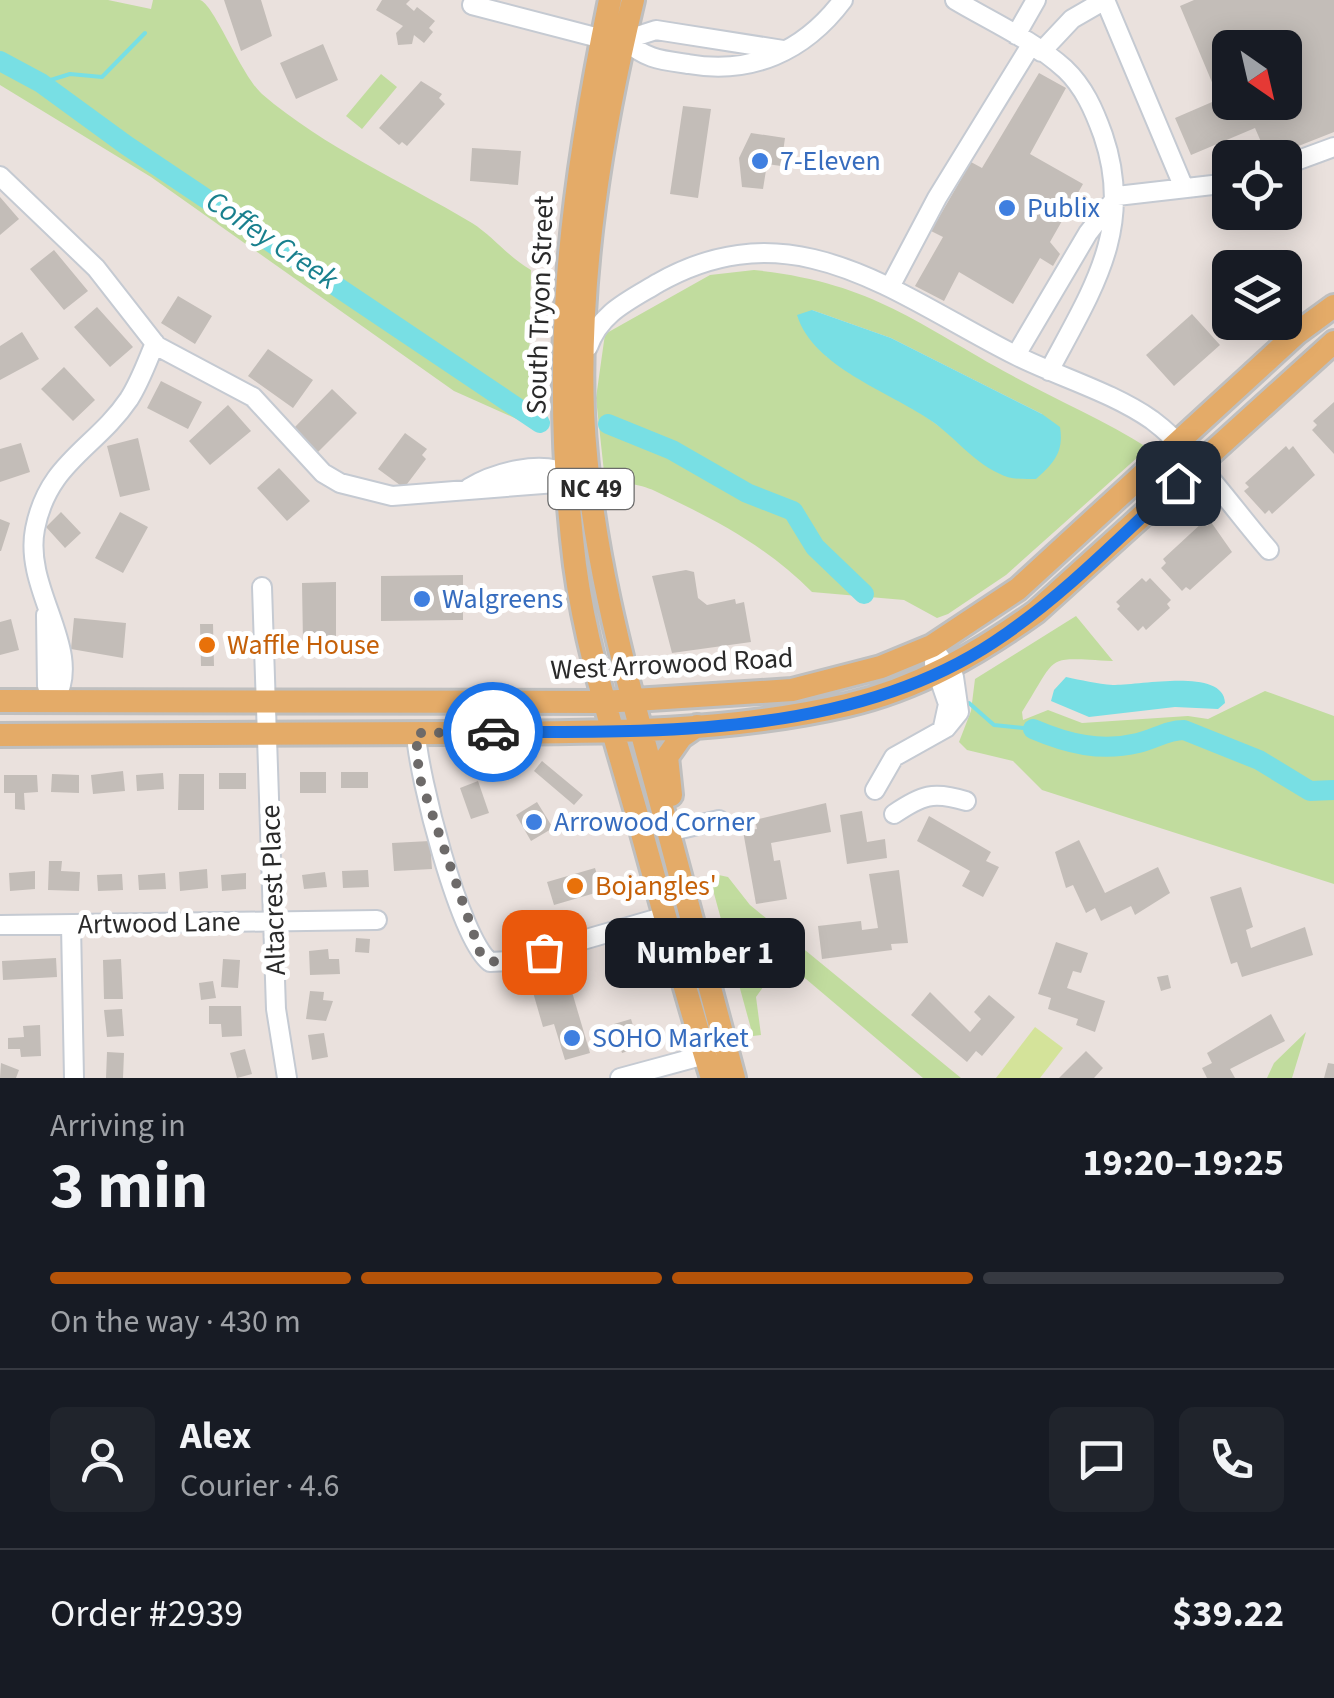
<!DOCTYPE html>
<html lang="en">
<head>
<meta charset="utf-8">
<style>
	body { margin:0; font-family:"Source Sans 3",sans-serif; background:#20242c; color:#f1f3f6; height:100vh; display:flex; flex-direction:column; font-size:38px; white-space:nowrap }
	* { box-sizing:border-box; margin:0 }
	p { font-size:32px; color:#9ea1a6 }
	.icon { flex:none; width:55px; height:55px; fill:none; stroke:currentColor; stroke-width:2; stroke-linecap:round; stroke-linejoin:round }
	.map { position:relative; height:1078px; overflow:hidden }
	.panel { display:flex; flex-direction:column; background:#171b24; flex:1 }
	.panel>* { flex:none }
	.needle { width:65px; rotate:146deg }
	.fabs { position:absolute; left:1212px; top:30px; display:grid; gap:20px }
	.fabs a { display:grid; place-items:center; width:90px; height:90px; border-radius:15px; background:#171b24; box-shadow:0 5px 25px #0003; font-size:50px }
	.pin { position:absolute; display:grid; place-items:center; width:85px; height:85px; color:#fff; margin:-42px; border-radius:20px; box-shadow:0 5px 15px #0006 }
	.courier { position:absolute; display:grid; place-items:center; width:100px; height:100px; margin:-50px; border:8px solid #1a73e8; border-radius:50%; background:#fff; color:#222; box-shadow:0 2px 12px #0007 }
	.bubble { position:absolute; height:70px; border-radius:15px; background:#171b24; box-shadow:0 5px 25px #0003; font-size:32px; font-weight:700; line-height:70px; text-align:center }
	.headline em { font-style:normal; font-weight:700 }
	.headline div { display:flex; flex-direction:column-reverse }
	.headline { display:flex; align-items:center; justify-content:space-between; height:170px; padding:0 50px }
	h1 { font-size:65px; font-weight:700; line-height:75px }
	.bar { display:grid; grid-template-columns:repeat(4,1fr); gap:15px 10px; align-content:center; height:120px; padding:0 50px }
	.bar i { height:12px; border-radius:8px; background:#363941 }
	.bar .on { background:#b45309 }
	.bar p { grid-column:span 4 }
	.line { display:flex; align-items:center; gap:25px; padding:0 50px; border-top:2px solid #363941 }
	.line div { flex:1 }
	.round { display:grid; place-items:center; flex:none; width:105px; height:105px; border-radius:15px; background:#20242c }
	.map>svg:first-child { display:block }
	.green { fill:#c1dc9e; fill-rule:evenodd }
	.pitch { fill:#d4e39a }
	.water { fill:#78dfe4 }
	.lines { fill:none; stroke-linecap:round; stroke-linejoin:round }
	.stream { stroke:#78dfe4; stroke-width:4 }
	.river { stroke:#78dfe4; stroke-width:20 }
	.building { fill:#c3bdb8; fill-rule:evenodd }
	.minor-casing { stroke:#c5cad2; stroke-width:22 }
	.major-casing { stroke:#bfbfbf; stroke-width:28 }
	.minor { stroke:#fff; stroke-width:18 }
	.major { stroke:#e4ab68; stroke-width:22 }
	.done { stroke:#6d6a69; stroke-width:10; stroke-dasharray:0 18 }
	.route { stroke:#1a73e8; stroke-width:12 }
	.shop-dot { fill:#3f7fe0; stroke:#fff; stroke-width:4 }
	.food-dot { fill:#e8710a; stroke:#fff; stroke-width:4 }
	.labels { text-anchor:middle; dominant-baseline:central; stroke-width:10; stroke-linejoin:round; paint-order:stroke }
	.shield { fill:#fff; stroke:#6a6a6a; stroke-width:2.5 }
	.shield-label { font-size:25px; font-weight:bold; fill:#2a2a2a }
	.shop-label { font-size:28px; fill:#366cbe; stroke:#fff; text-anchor:start }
	.street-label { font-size:28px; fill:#2a2a2a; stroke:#fff }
	.food-label { font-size:28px; fill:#c56008; stroke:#fff; text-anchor:start }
	.water-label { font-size:30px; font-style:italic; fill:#19808e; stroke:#fff }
</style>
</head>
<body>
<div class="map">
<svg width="1334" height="1078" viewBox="0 0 1334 1078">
	<rect width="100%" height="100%" fill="#eae1dd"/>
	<path class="green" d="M0,0H108L151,9L153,0C167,0 187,0 200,0C214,4 241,75 262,94C325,148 402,181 472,223C494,237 507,256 531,270L528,424L454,391L151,177L0,85Z
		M381,74L397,87L362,129L346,116Z
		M754,270C871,282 916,323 1013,376C1058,401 1105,420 1148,448L1006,575L948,614L937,618L904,600L812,592C767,546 712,518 655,491C639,483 618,484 604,472L596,398L605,334L710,275ZM812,310L891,338L1042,414L1036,479C988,480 968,446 932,421C898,397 861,378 826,356Z
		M1076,616L1113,661C1043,658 1060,652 1022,712L1023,720L1048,710L1082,723L1188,716L1208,719L1265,691L1334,716V884L1042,790L1013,761L967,750L959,742L971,711L975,679Z
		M714,874L728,877L750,905L961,1078H923L806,979L779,965L756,997L761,1035L753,1036L710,879Z
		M1306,1032L1292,1078H1267L1274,1063Z"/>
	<path class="pitch" d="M1035,1027L1063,1048L1040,1078H996Z"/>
	<path class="water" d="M812,310L891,338L1042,414L1060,427C1064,452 1054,463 1036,479C1021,479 1011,480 998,473C971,460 954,436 930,420C888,391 813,367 797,315Z
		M1066,677C1081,680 1097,684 1113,685C1138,686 1224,667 1225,703L1218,709L1175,707L1089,717L1051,701L1054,690Z"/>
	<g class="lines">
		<path class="stream" d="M41,83L70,74L102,77L145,33
			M969,703L994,725L1033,729"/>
		<path class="river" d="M0,61L41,83L126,145L540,423
			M608,424L672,450L747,493L793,511L815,547L864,594
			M1033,729C1068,744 1101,752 1138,743C1155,739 1167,730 1184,730L1259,760L1310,791L1334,790"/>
	</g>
	<path class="building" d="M224,0H261L272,36L241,51Z
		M382,0H410L406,4L414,11L417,7L435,21L429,28L433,32L424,43L414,35L412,44L398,45L396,33L403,26L376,10Z
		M1194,0H1334V132L1268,158L1255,128L1191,155L1175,118L1219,99L1180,6ZM1230,48H1285V102H1230Z
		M323,44L338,80L296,99L280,63Z
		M1039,73L1066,88L1030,154L1083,184L1050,242L1060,254L1053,266L1040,258L1013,304L959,272L944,301L915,286L943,237L931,231L971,162L982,168Z
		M421,81L442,94L439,98L445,104L407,146L402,142L399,145L379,128Z
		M683,106L711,109L698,198L670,194Z
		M751,133L785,138L781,166L767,164L763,189L742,187L739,158Z
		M472,148L521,151L518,185L470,181Z
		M0,197L19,219L0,235Z
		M54,250L88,291L64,310L30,269Z
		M178,296L212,316L195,344L161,323Z
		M97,307L133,347L110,367L74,327Z
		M1192,314L1220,345L1174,386L1146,355Z
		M22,332L39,359L0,380V346Z
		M268,349L313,380L293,408L248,376Z
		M64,367L95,400L73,421L41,389Z
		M161,381L202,402L188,429L147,408Z
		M332,389L357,413L318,452L294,428Z
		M1334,402V454L1312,430L1317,425L1313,421Z
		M228,405L251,431L210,465L189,441Z
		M405,433L427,449L422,455L426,459L404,488L378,469Z
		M138,438L150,490L120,497L107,446Z
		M21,443L30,472L0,482V449Z
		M1286,446L1289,450L1293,446L1315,475L1272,514L1269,510L1265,514L1244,491L1249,487L1245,483Z
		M279,468L310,501L287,521L257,488Z
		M61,512L81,533L65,548L46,527Z
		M120,512L148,527L123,573L95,558Z
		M0,519L10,523L1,551H0Z
		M1203,522L1207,526L1211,522L1232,552L1190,590L1186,587L1182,591L1161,568L1166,563L1163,559Z
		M686,570L694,572L698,598L707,605L735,599L736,604L744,602L751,642L672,653L652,576Z
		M463,575V620L381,621V576Z
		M1142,578L1146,582L1150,578L1171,600L1167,604L1170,608L1146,630L1143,626L1138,631L1117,609L1120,606L1116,602Z
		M336,582V642L303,643L302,583Z
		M74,618L126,623L123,658L71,649Z
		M11,619L19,650L0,655V622Z
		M200,624H213L214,666H201Z
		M542,761L583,795L574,805L534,771Z
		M123,771L125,791L93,794L91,775Z
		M300,772H326V793H300Z
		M341,772H368V788H341Z
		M163,773L164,789L137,791L136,775Z
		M219,773H246V789H219Z
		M52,774L79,775V793L51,792Z
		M179,774H204V810H178Z
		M4,775H37L38,792L24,793L25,810L15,809V793H4Z
		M478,781L489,813L471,819L460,788Z
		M537,802L553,828L531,841L516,815Z
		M826,803L831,832L771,843L774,861L780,860L787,899L756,904L743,831L757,829L755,820Z
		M862,811L867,842L885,839L887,858L847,864L840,815Z
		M929,816L991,852L986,861L999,867L983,897L962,886L970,871L917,841Z
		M1079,840L1105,893L1158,867L1170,893L1135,915L1131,906L1101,921L1095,908L1086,913L1073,885L1066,888L1055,852Z
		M430,841L432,869L394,871L392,843Z
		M49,861H62L61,871L80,872L79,891L48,890Z
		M595,868L602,891L554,905L547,882Z
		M207,869L208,888L180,891L179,872Z
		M368,870L369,887L343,888L342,871Z
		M899,870L908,943L891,944L892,950L822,959L818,926L861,921L862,930L878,928L869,874Z
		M35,871V889L10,891L9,873Z
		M325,872L327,887L304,889L302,875Z
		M165,873L166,889L139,890L138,875Z
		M246,873V889L222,891L221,875Z
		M122,874L123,890L98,891L97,875Z
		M1241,887L1253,927L1246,930L1251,948L1305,927L1313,955L1242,977L1237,962L1231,964L1210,897Z
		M356,938L370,939L369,953L355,952Z
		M1056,942L1088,953L1081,973L1073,971L1067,988L1105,1001L1095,1032L1076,1025L1078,1019L1048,1009L1051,998L1038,994Z
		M328,949L329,959H339L340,974L310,975L309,951Z
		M56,958L57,977L3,980L2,961Z
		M562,958L590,1053L565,1060L554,1024L543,1027L526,968Z
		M121,959L123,999H104L103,960Z
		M223,959L240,960L238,988L221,987Z
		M1168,975L1171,988L1161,991L1157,977Z
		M213,981L216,998L201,1000L199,983Z
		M310,991L324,992L323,1000L333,1001L326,1021L306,1019Z
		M930,992L970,1032L981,1019L974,1012L989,995L1015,1017L982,1056L976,1051L967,1062L911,1015Z
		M209,1006H241L242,1036L222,1037L221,1024H209Z
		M122,1009L124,1036L107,1037L104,1010Z
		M1271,1014L1285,1041L1230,1069L1235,1078H1207L1202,1068L1212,1063L1207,1053Z
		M631,1019L640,1047L622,1053L614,1024Z
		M40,1025L41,1056L21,1057L20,1049H8V1038L24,1037L23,1026Z
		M324,1033L328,1057L312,1060L308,1035Z
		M245,1049L252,1074L237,1078L230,1053Z
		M1086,1051L1103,1068L1094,1078H1059Z
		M107,1052L124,1053L123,1078H106Z
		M1,1063L19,1070L16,1078H0Z
		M1328,1063L1334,1064V1078H1324Z"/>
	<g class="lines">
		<defs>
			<path id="minor" d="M955,0C992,22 1033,40 1065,69C1084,87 1094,110 1103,135C1135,228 1092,290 1049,371
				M1105,0L1184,188
				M472,5L599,38L625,40L656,30L783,50
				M1016,35L1036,0
				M625,40C645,59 661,60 688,64C751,75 804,52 843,0
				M1041,52L1072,19L1105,0
				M1285,165L1334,147
				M0,176L96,268L157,346L253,397L323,473L340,483L392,496L556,483L569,475C542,459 494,473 469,488
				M891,285L937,198L1031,45
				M588,347C600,313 628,301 658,283C794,206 896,295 1015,355C1059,377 1112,392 1152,420C1194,451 1234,510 1269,550
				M1016,355L1088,233L1117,196L1230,183
				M262,587L276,1009L287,1078
				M46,615L47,686L55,700
				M934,663L948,704L943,727
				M55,700C84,649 23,590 35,529C48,462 95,449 129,399C140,382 147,362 155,343
				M416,733C418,775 459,938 490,962L510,961L666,916
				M875,790L894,757L946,728L959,712L954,677L932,646
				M894,814C922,795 933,791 966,801
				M668,832L719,820
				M0,925L377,920
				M71,925L74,1078
				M620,1078L716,1052"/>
			<path id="major" d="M610,0C569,198 550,362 575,565C586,648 612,727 635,808C660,898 684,988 712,1078
				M633,0C601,134 578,275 583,413C589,540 622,663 656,785C682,882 707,980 734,1078
				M0,701L603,702L792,690L881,667L932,646L1018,589L1297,333L1334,306
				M0,735C149,734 298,733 447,733C580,732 717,735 847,705C917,689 979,653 1036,612L1334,342
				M671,795L667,757L681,737L697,726"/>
		</defs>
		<use href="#minor" class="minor-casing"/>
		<use href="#major" class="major-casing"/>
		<use href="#minor" class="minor"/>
		<use href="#major" class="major"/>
	</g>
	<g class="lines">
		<path class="done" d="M493,732L416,733L419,776L481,955L499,964L544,952"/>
		<path class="route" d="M493,732C659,732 851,737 994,642C1062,597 1119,538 1178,483"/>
	</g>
	<g class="shop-dot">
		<circle cx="760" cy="161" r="10"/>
		<circle cx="1007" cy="208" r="10"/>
		<circle cx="422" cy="599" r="10"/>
		<circle cx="534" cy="822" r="10"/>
		<circle cx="572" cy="1038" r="10"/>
	</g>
	<g class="food-dot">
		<circle cx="207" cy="645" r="10"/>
		<circle cx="575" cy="886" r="10"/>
	</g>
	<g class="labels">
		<rect class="shield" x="548.5" y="469" width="85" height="40" rx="8"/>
		<g class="shield-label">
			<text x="591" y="489">NC 49</text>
		</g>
		<g class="shop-label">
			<text x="780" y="161">7-Eleven</text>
			<text x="1027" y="208">Publix</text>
			<text x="442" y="599">Walgreens</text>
			<text x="554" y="822">Arrowood Corner</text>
			<text x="592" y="1038">SOHO Market</text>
		</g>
		<g class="street-label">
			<text transform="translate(540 305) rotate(-88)">South Tryon Street</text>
			<text transform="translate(672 664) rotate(-3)">West Arrowood Road</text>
			<text transform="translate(273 890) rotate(-92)">Altacrest Place</text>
			<text transform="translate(159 923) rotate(-1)">Artwood Lane</text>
		</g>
		<g class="food-label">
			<text x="227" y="645">Waffle House</text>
			<text x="595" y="886">Bojangles'</text>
		</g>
		<g class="water-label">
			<text transform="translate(272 240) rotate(34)">Coffey Creek</text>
		</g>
	</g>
</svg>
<div class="fabs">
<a><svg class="needle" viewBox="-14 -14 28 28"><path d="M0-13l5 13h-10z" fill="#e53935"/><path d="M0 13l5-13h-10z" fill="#9ea1a6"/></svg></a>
<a><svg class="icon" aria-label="locate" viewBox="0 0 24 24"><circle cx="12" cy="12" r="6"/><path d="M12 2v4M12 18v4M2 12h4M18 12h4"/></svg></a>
<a><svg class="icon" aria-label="layers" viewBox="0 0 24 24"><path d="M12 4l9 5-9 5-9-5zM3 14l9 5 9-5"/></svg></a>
</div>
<div class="pin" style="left:544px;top:952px;background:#ea580c"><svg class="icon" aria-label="bag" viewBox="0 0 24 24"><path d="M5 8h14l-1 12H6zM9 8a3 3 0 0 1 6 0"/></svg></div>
<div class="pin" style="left:1178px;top:483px;background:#1f2937"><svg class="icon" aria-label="home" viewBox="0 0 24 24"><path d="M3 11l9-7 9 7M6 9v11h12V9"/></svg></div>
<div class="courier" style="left:493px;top:732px"><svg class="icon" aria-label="car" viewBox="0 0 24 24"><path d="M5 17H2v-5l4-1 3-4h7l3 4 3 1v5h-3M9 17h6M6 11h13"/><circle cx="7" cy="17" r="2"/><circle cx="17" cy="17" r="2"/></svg></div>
<div class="bubble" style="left:605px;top:918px;width:200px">Number 1</div>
</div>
<section class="panel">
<div class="headline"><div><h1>3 min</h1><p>Arriving in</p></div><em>19:20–19:25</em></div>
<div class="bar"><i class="on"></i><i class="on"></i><i class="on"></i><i></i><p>On the way · 430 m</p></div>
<div class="line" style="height:180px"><a class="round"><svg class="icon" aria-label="person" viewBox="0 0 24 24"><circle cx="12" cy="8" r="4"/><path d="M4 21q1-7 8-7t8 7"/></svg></a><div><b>Alex</b><p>Courier · 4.6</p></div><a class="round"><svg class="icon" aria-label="chat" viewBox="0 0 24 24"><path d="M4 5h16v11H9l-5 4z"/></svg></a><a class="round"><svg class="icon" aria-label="phone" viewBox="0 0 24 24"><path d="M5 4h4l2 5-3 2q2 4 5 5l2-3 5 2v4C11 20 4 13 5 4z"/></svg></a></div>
<div class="line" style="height:130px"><div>Order #2939</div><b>$39.22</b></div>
</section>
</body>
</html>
